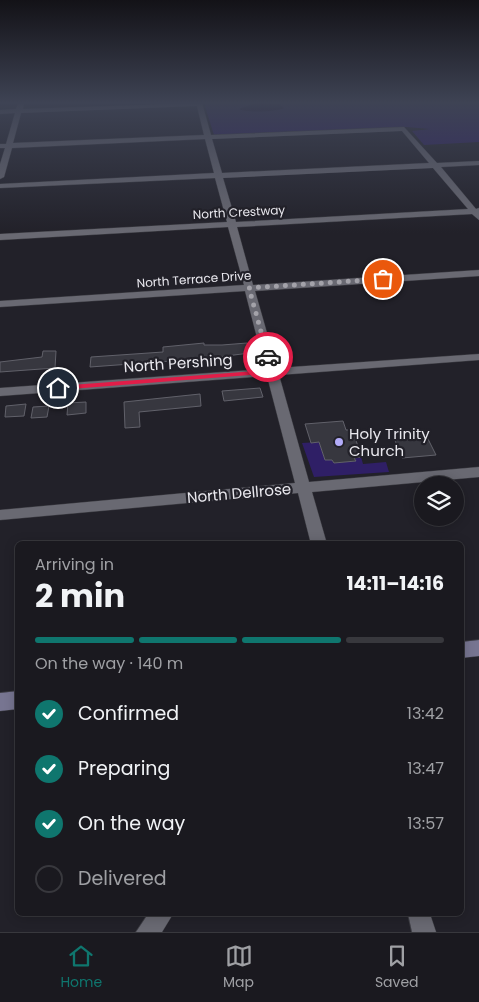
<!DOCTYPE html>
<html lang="en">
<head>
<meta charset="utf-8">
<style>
	body { margin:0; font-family:Poppins,sans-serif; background:#27262c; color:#f1f3f6; height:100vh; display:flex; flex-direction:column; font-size:19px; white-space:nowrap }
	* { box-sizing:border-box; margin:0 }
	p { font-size:16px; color:#9fa0a4 }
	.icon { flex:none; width:28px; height:28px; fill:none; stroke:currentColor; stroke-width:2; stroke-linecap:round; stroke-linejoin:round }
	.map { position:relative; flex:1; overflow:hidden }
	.panel { position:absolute; left:15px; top:541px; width:449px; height:375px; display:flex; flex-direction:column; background:#1a191f; border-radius:8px; box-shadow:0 2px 12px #0003,0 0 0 1px #38383d }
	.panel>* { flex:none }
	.tools { position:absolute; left:414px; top:476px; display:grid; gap:10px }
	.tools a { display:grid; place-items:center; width:50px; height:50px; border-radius:50%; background:#1a191f; box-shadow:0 2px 12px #0003,0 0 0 1px #38383d; font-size:25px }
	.pin { position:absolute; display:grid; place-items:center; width:42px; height:42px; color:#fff; margin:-21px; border:2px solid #fff; border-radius:50%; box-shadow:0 1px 5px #0007 }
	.courier { position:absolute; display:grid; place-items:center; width:50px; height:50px; margin:-25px; border:4px solid #e11d48; border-radius:50%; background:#fff; color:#222; box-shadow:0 1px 6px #0007 }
	.summary em { font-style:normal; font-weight:700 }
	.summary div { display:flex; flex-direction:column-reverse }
	.summary { display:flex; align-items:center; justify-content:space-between; height:85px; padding:0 20px }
	h1 { font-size:32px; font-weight:700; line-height:38px }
	.bar { display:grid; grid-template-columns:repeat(4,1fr); gap:8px 5px; align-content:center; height:60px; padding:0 20px }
	.bar i { height:6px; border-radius:4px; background:#38383d }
	.bar .selected { background:#0f766e }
	.bar p { grid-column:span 4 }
	ol { padding:0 20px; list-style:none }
	li { display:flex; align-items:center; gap:15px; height:55px }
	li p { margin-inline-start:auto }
	li .icon { padding:5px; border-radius:50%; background:#0f766e; color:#fff; stroke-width:4 }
	li:last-child { color:#9fa0a4 }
	li i { width:28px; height:28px; border:2px solid #38383d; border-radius:50% }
	.menu { display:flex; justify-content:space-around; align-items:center; height:70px; border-top:1px solid #38383d; background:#1a191f; font-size:14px; color:#9fa0a4 }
	.menu a { display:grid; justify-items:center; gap:2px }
	.menu .selected { color:#0f766e }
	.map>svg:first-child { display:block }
	.green { fill:#2f1f66 }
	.water { fill:#120038 }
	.building { fill:#37373f; stroke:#61616a }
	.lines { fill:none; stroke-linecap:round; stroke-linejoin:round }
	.minor-casing { stroke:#3c3c42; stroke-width:1 }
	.secondary-casing { stroke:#3c3c42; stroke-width:1 }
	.minor { fill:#696972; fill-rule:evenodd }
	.secondary { fill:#777591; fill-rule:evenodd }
	.route { fill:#e11d48 }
	.done { stroke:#a3a2a9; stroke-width:5; stroke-dasharray:0 9 }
	.poi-dot { fill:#b3acf9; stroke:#222129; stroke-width:2 }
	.labels { text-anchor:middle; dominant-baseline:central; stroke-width:4.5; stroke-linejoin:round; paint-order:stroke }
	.far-street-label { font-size:12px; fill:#e9e8ee; stroke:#222129 }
	.street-label { font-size:15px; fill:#e9e8ee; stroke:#222129 }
	.poi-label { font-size:15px; fill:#e9e8ee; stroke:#222129; text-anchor:start }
</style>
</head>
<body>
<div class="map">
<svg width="479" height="932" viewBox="0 0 479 932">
	<rect width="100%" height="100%" fill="#222129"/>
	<path class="green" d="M204,103H479V142L424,145L412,131L430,129L406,127L214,135Z
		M319,442L325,460H332L334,463L355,461V458L361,457L363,464L386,462L389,472L314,477L302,443Z"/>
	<path class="water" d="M255,103L279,104L284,108C278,112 245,113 239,109Z"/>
	<path class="building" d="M204,343V345H222L247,343L250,353L202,359V361L185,362V360L90,367L91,357L163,352V347Z
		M43,351H56L55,368L0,372V362L42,357Z
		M260,388L263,397L224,401L222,391Z
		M200,394L201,406L139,412L140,427L125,428L124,402Z
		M86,402V413L67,415L68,403Z
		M26,404L24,416L5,417L6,406Z
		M49,406L47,417L31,418L33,407Z
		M343,421L346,430H353L361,457L354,458L356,461L334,463L332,460H325L319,442L311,443L305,424Z
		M426,435L436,455L402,458L394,438Z"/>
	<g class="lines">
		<defs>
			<path id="minor" d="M18,103H24L23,109L202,103L211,135L404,127L437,163L479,161V165L441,167L476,209L479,208V220L472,214L237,227L253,285L479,270V276L255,291L277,368L479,354V360L279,375L309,482L479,467V477L312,492L327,544H311L298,493L0,520V510L295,483L267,376L0,396V388L265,369L245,291L0,307V301L244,285L228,227L0,240V234L227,222L215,178L0,188V184L214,173L205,139L12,148L4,177L0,179V164L5,148H0V144H6L15,113L0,114V110L16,109ZM197,106L204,135L13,143L21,113ZM402,131L429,163L222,173L212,139ZM433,168L468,209L236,222L223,178Z
				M148,914H173L162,932H136Z
				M408,914H430L436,932H412Z"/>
			<path id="secondary" d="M479,640V656L461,658V642Z
				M18,691V709L0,711V693Z"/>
		</defs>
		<use href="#minor" class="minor-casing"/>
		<use href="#secondary" class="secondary-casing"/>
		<use href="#minor" class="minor"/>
		<use href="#secondary" class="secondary"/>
	</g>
	<linearGradient id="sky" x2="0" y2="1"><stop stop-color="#131217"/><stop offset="0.44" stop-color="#3e4354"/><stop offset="1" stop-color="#3e4354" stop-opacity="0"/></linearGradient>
	<rect width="479" height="233" fill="url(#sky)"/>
	<path class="route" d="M268,355L271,357L274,373L58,390L55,388L58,386L268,370L264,357Z"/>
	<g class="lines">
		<path class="done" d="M268,357L249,288L383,279"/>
	</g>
	<circle class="poi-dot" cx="339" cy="442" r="5"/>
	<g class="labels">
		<g class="far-street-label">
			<text transform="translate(239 212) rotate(-3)">North Crestway</text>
			<text transform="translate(194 279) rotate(-4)">North Terrace Drive</text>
		</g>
		<g class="street-label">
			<text transform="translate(178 363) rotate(-4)">North Pershing</text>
			<text transform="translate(239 493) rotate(-5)">North Dellrose</text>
		</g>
		<g class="poi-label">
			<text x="349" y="433">Holy Trinity<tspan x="349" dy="17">Church</tspan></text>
		</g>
	</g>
</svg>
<div class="tools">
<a><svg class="icon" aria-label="layers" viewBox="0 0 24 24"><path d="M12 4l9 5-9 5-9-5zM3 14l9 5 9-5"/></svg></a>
</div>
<div class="pin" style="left:383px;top:279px;background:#ea580c"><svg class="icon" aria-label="bag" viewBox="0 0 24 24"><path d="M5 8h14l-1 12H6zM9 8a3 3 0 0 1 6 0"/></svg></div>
<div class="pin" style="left:58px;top:388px;background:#1f2937"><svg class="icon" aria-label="home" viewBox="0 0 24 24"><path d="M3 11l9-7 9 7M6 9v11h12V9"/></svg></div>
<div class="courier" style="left:268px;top:357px"><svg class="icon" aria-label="car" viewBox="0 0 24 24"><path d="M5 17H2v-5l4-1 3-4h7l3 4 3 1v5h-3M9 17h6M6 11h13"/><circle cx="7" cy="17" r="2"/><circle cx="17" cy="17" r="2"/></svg></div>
<section class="panel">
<div class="summary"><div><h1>2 min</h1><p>Arriving in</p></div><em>14:11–14:16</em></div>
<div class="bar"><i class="selected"></i><i class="selected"></i><i class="selected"></i><i></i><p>On the way · 140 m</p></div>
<ol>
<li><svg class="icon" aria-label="check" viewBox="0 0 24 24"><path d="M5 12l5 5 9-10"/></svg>Confirmed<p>13:42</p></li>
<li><svg class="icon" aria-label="check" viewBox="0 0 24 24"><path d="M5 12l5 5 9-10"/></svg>Preparing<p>13:47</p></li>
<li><svg class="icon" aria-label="check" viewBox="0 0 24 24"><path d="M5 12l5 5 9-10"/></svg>On the way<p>13:57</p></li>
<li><i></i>Delivered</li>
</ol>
</section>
</div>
<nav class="menu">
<a class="selected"><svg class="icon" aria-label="home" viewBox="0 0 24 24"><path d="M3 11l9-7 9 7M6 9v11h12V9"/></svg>Home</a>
<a><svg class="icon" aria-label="map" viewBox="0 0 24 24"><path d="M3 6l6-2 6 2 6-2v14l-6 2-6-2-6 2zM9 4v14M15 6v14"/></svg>Map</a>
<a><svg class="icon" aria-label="saved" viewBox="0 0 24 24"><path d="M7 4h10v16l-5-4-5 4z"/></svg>Saved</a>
</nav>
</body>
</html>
